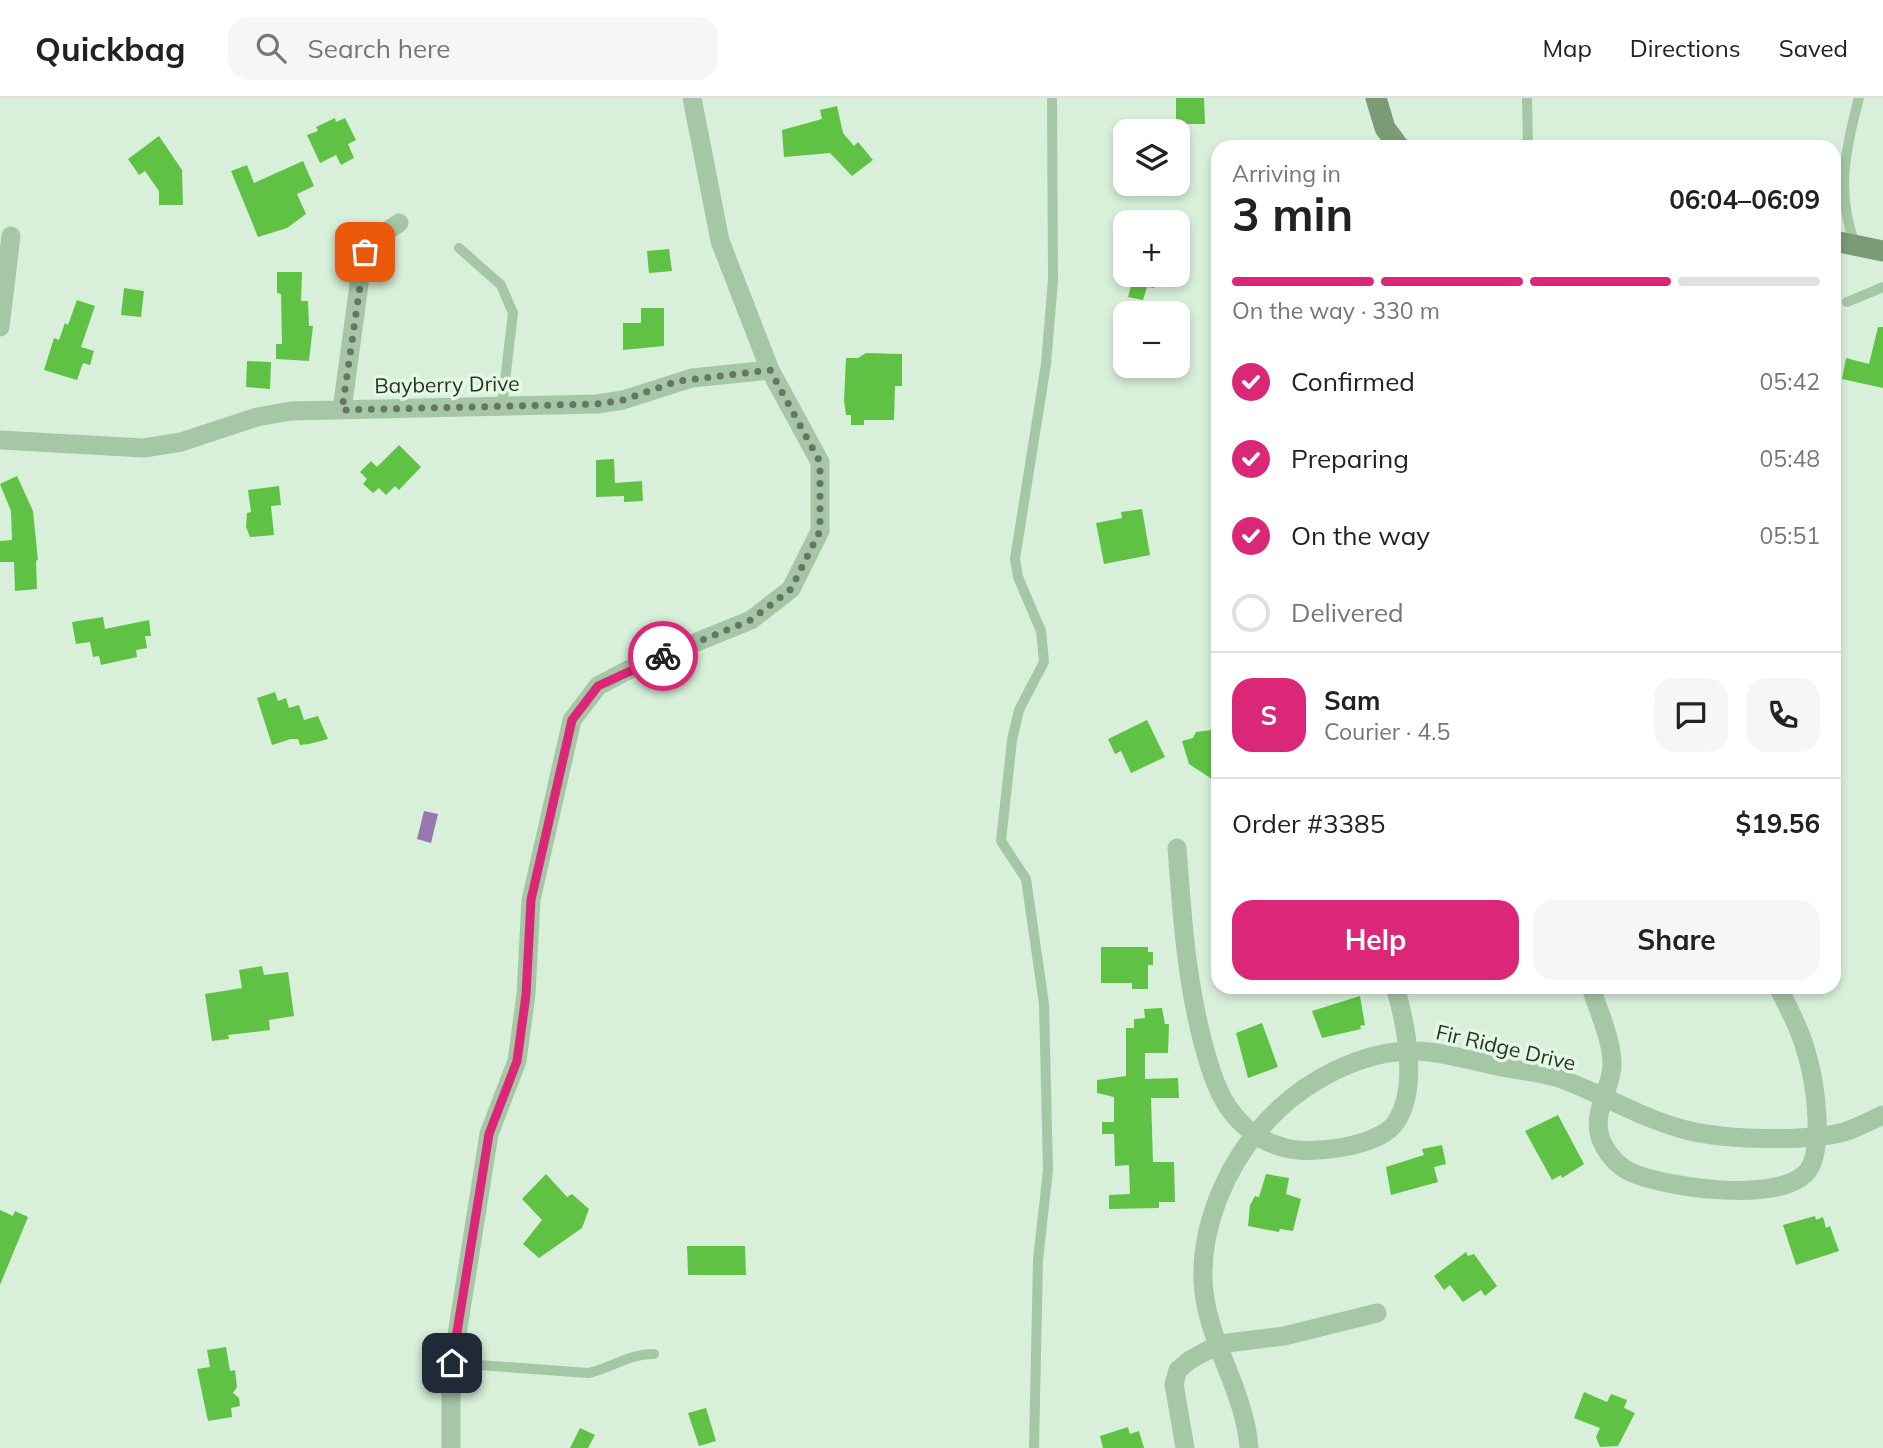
<!DOCTYPE html>
<html lang="en">
<head>
<meta charset="utf-8">
<style>
	body { margin:0; font-family:Mulish,sans-serif; background:#f6f6f6; color:#222; height:100vh; display:flex; flex-direction:column; font-size:26px; white-space:nowrap }
	* { box-sizing:border-box; margin:0 }
	p { font-size:23px; color:#767676 }
	.icon { flex:none; width:38px; height:38px; fill:none; stroke:currentColor; stroke-width:2; stroke-linecap:round; stroke-linejoin:round }
	.map { position:relative; flex:1; overflow:hidden }
	.details { position:absolute; left:1211px; top:42px; width:630px; height:854px; display:flex; flex-direction:column; background:#fff; border-radius:21px; box-shadow:0 4px 10px #0003 }
	.details>* { flex:none }
	.fabs { position:absolute; left:1113px; top:21px; display:grid; gap:14px }
	.fabs a { display:grid; place-items:center; width:77px; height:77px; border-radius:14px; background:#fff; box-shadow:0 4px 10px #0003; font-size:35px }
	.pin { position:absolute; display:grid; place-items:center; width:60px; height:60px; color:#fff; margin:-30px; border-radius:14px; box-shadow:0 4px 10px #0006 }
	.courier { position:absolute; display:grid; place-items:center; width:70px; height:70px; margin:-35px; border:5px solid #db2777; border-radius:50%; background:#fff; color:#222; box-shadow:0 2px 9px #0007 }
	.headline em { font-style:normal; font-weight:700 }
	.headline div { display:flex; flex-direction:column-reverse }
	.headline { display:flex; align-items:center; justify-content:space-between; height:119px; padding:0 21px }
	h1 { font-size:46px; font-weight:700; line-height:52px }
	.bar { display:grid; grid-template-columns:repeat(4,1fr); gap:10px 7px; align-content:center; height:84px; padding:0 21px }
	.bar i { height:9px; border-radius:5px; background:#e0e0e0 }
	.bar .active { background:#db2777 }
	.bar p { grid-column:span 4 }
	.line { display:flex; align-items:center; gap:18px; padding:0 21px; border-top:2px solid #e0e0e0 }
	.line div { flex:1 }
	.round { display:grid; place-items:center; flex:none; width:74px; height:74px; border-radius:21px; background:#f6f6f6 }
	ol { padding:0 21px; list-style:none }
	li { display:flex; align-items:center; gap:21px; height:77px }
	li p { margin-inline-start:auto }
	li .icon { padding:7px; border-radius:50%; background:#db2777; color:#fff; stroke-width:4 }
	li:last-child { color:#767676 }
	li i { width:38px; height:38px; border:4px solid #e0e0e0; border-radius:50% }
	.primary-button { display:flex; gap:14px; margin-top:auto; padding:14px 21px }
	.primary-button a { flex:1; height:80px; border-radius:21px; background:#db2777; color:#fff; font-size:28px; font-weight:700; line-height:80px; text-align:center }
	.primary-button a+a { background:#f6f6f6; color:#222 }
	header { display:flex; align-items:center; gap:42px; box-sizing:border-box; height:98px; padding:0 35px; background:#fff; border-bottom:2px solid #e0e0e0 }
	header strong { font-size:33px }
	nav { display:flex; gap:38px; margin-inline-start:auto; font-size:24px }
	.search { width:490px; height:63px; background:#f6f6f6; display:flex; align-items:center; gap:18px; box-sizing:border-box; padding:0 24px; border-radius:21px; color:#767676; font-size:26px }
	.map>svg:first-child { display:block }
	.water { fill:#9678ac }
	.building { fill:#5fc244 }
	.lines { fill:none; stroke-linecap:round; stroke-linejoin:round }
	.lane { stroke:#a5c7a5; stroke-width:10 }
	.street { stroke:#a5c7a5; stroke-width:19 }
	.secondary { stroke:#7a9b76; stroke-width:21 }
	.done { stroke:#667565; stroke-width:7; stroke-dasharray:0 12.6 }
	.route { stroke:#db2777; stroke-width:9 }
	.labels { text-anchor:middle; dominant-baseline:central; stroke-width:7; stroke-linejoin:round; paint-order:stroke }
	.street-label { font-size:21px; fill:#283326; stroke:#e4f8e6 }
</style>
</head>
<body>
<header>
<strong>Quickbag</strong>
<div class="search"><svg class="icon" aria-label="search" viewBox="0 0 24 24"><circle cx="10" cy="10" r="6"/><path d="M15 15l6 6"/></svg>Search here</div>
<nav><a>Map</a><a>Directions</a><a>Saved</a></nav>
</header>
<div class="map">
<svg width="1883" height="1350" viewBox="0 0 1883 1350">
	<rect width="100%" height="100%" fill="#d8f0da"/>
	<path class="water" d="M424,713L438,716L431,745L417,741Z"/>
	<path class="building" d="M1176,0H1204L1205,26H1176Z
		M837,8L843,35L854,48L858,44L873,62L852,78L830,55L784,59L782,32L822,21L820,12Z
		M335,20L336,24L345,20L356,42L348,46L354,60L341,67L336,57L320,65L307,37L318,33L316,29Z
		M159,38L182,72L183,107H159V93L145,73L139,77L128,61Z
		M303,63L314,88L297,96L306,116L287,130L258,139L231,73L247,67L254,85Z
		M669,151L672,173L649,175L647,153Z
		M277,174H302L301,203H308L309,228H313L309,263L276,261V246H282L281,196L277,195Z
		M1117,177H1157L1154,190L1147,189L1143,202L1128,199L1132,185L1117,182Z
		M124,190L144,193L141,219L121,217Z
		M77,202L95,208L81,249L94,253L90,267L83,265L77,282L44,272L54,240L59,242L65,225L68,227Z
		M641,210H664V248L623,252V225H641Z
		M1878,229H1883V290L1842,281L1846,260L1869,266Z
		M866,255L902,256V288H895L894,322H864V327H851V317H846L844,302L846,260H858Z
		M247,263L271,264L270,291L246,289Z
		M399,347L421,369L399,392L395,388L386,397L379,390L373,395L363,386L367,381L360,374L371,363L377,369Z
		M614,361L615,385L642,383L643,403L624,404V398L596,399V362Z
		M17,378L33,413L38,462L36,463L37,491L15,493L14,464H0V443L12,442L11,413L0,386Z
		M279,388L281,407L271,408L274,437L250,439L246,429L247,415L251,414L248,392Z
		M1142,411L1150,457L1104,466L1096,425L1122,420L1121,414Z
		M103,519L105,531L149,522L151,538H145L147,550L136,552L137,559L101,567L99,558L93,559L90,544L76,546L72,524Z
		M275,594L278,603L286,600L289,610L299,607L304,622L318,618L328,641L309,646L300,647L298,641H291L272,647L257,600Z
		M1147,622L1165,659L1131,675L1121,653L1115,656L1108,641Z
		M1211,632L1212,637L1218,640V685L1189,666L1182,643L1193,640L1196,634Z
		M1101,849H1148V854H1153V867H1148V891H1132V885H1101Z
		M262,868L264,877L288,874L294,918L269,922L270,932L228,937L229,941L212,943L205,896L242,890L239,872Z
		M1360,898L1365,927L1360,928L1361,931L1322,940L1312,913Z
		M1162,910L1165,926H1169L1168,955H1145V981L1178,980L1179,1000H1151L1153,1064H1174L1175,1104H1159V1110L1109,1111V1097L1130,1096L1129,1067L1115,1068L1114,1036H1102V1024H1114V999L1097,995V982L1126,978V930H1134V921L1145,920L1144,911Z
		M1262,925L1278,969L1248,980L1236,935Z
		M1558,1017L1584,1066L1562,1080L1561,1077L1552,1082L1525,1033Z
		M1442,1047L1446,1066L1434,1069L1438,1084L1391,1097L1386,1069L1424,1057L1422,1051Z
		M546,1076L567,1099L572,1096L589,1111L582,1130L539,1160L523,1146L542,1122L522,1101Z
		M1266,1076L1289,1080L1286,1096L1301,1101L1293,1133L1280,1131L1279,1134L1248,1128L1250,1107L1255,1098L1259,1099Z
		M0,1112L13,1118L15,1113L28,1119L0,1187Z
		M1815,1118L1816,1122L1823,1119L1826,1130L1830,1128L1839,1153L1796,1167L1783,1127Z
		M687,1148H745L746,1177H688Z
		M1466,1154L1468,1158L1474,1156L1497,1188L1485,1198L1481,1192L1463,1204L1450,1187L1444,1192L1434,1178Z
		M226,1249L230,1273L235,1272L237,1289L233,1295L239,1300L240,1308L231,1310L232,1319L208,1323L197,1271L210,1269L207,1252Z
		M1584,1294L1607,1304L1611,1296L1627,1302L1624,1310L1635,1315L1618,1348L1600,1349L1596,1339L1600,1330L1574,1320Z
		M706,1310L716,1343L699,1348L688,1315Z
		M1128,1329L1130,1336L1139,1333L1144,1350H1103L1100,1338Z
		M580,1330L595,1337L588,1350H570Z"/>
	<g class="lines">
		<path class="lane" d="M1527,0L1528,49
			M1855,146C1836,95 1845,52 1859,0
			M459,150L501,187L513,215L502,308
			M1847,204L1883,189
			M452,1265L588,1275C611,1270 631,1255 654,1256
			M1034,1350L1038,1162L1048,1072L1044,906L1026,781L1001,743L1012,642L1019,612L1044,564L1041,533L1018,479L1015,461L1046,266L1053,182L1052,0"/>
		<path class="street" d="M0,229L11,138
			M342,312L363,157L374,142L399,125
			M0,342L144,350L181,344L257,319L291,313L597,306L623,302L692,280L770,272
			M1177,750C1182,817 1186,880 1203,945C1209,966 1215,990 1228,1009C1241,1028 1260,1043 1282,1049C1309,1058 1380,1049 1396,1024C1419,990 1406,925 1395,889
			M1591,889C1598,913 1612,941 1612,966C1613,990 1587,1018 1604,1048C1610,1059 1618,1068 1630,1074C1667,1090 1774,1105 1805,1076C1826,1056 1815,983 1807,957C1801,933 1789,911 1778,889
			M451,1350V1274L489,1036L517,963L526,896L531,802L572,622L598,588L630,571L751,522L791,491L820,433V364L770,272L720,143L692,0
			M1185,1350L1174,1286L1178,1272L1190,1262L1219,1246L1284,1238L1377,1215
			M1249,1350C1245,1291 1205,1241 1203,1182C1201,1130 1225,1071 1259,1032C1298,985 1367,946 1430,954C1452,957 1475,963 1497,968C1519,973 1544,974 1564,982C1606,998 1643,1021 1686,1032C1725,1042 1806,1044 1844,1034C1857,1030 1870,1023 1883,1017"/>
		<path class="secondary" d="M1376,0L1385,30L1399,49
			M1834,143L1883,153"/>
	</g>
	<g class="lines">
		<path class="done" d="M365,154L342,312L597,306L623,302L678,283L770,272L820,364V433L791,491L751,522L663,558"/>
		<path class="route" d="M452,1265L489,1036L517,963L526,897L531,802L572,622L598,588L663,558"/>
	</g>
	<g class="labels">
		<g class="street-label">
			<text transform="translate(447 286) rotate(-1)">Bayberry Drive</text>
			<text transform="translate(1506 949) rotate(13)">Fir Ridge Drive</text>
		</g>
	</g>
</svg>
<div class="fabs">
<a><svg class="icon" aria-label="layers" viewBox="0 0 24 24"><path d="M12 4l9 5-9 5-9-5zM3 14l9 5 9-5"/></svg></a>
<a>+</a>
<a>−</a>
</div>
<div class="pin" style="left:365px;top:154px;background:#ea580c"><svg class="icon" aria-label="bag" viewBox="0 0 24 24"><path d="M5 8h14l-1 12H6zM9 8a3 3 0 0 1 6 0"/></svg></div>
<div class="pin" style="left:452px;top:1265px;background:#1f2937"><svg class="icon" aria-label="home" viewBox="0 0 24 24"><path d="M3 11l9-7 9 7M6 9v11h12V9"/></svg></div>
<div class="courier" style="left:663px;top:558px"><svg class="icon" aria-label="bike" viewBox="0 0 24 24"><circle cx="6" cy="16" r="4"/><circle cx="18" cy="16" r="4"/><path d="M6 16l4-8h5l3 8M10 8l3 8H6M13 5h3"/></svg></div>
<section class="details">
<div class="headline"><div><h1>3 min</h1><p>Arriving in</p></div><em>06:04–06:09</em></div>
<div class="bar"><i class="active"></i><i class="active"></i><i class="active"></i><i></i><p>On the way · 330 m</p></div>
<ol>
<li><svg class="icon" aria-label="check" viewBox="0 0 24 24"><path d="M5 12l5 5 9-10"/></svg>Confirmed<p>05:42</p></li>
<li><svg class="icon" aria-label="check" viewBox="0 0 24 24"><path d="M5 12l5 5 9-10"/></svg>Preparing<p>05:48</p></li>
<li><svg class="icon" aria-label="check" viewBox="0 0 24 24"><path d="M5 12l5 5 9-10"/></svg>On the way<p>05:51</p></li>
<li><i></i>Delivered</li>
</ol>
<div class="line" style="height:126px"><b class="round" style="background:#db2777;color:#fff">S</b><div><b>Sam</b><p>Courier · 4.5</p></div><a class="round"><svg class="icon" aria-label="chat" viewBox="0 0 24 24"><path d="M4 5h16v11H9l-5 4z"/></svg></a><a class="round"><svg class="icon" aria-label="phone" viewBox="0 0 24 24"><path d="M5 4h4l2 5-3 2q2 4 5 5l2-3 5 2v4C11 20 4 13 5 4z"/></svg></a></div>
<div class="line" style="height:91px"><div>Order #3385</div><b>$19.56</b></div>
<div class="primary-button"><a>Help</a><a>Share</a></div>
</section>
</div>
</body>
</html>
